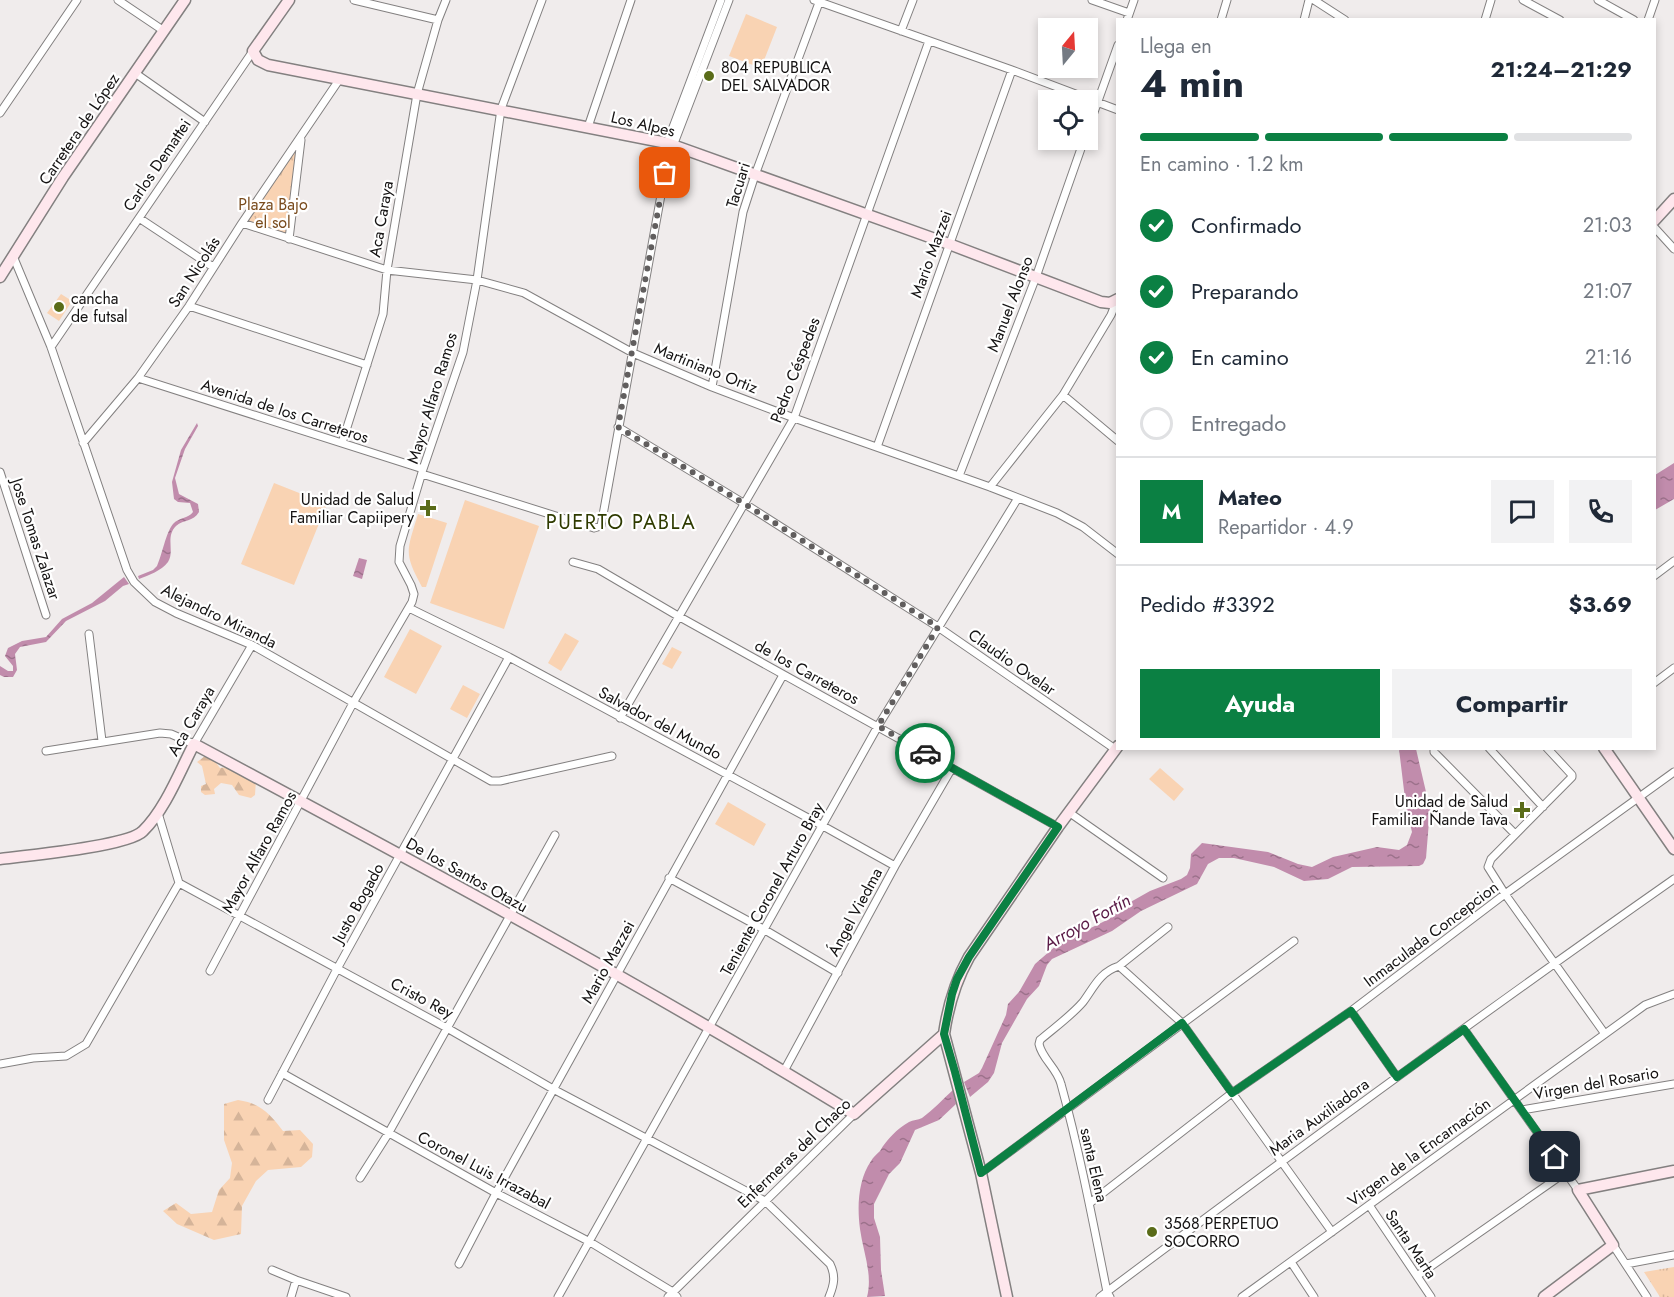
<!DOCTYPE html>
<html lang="es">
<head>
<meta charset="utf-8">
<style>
	body { margin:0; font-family:Jost,sans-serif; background:#f2f2f3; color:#1f2937; height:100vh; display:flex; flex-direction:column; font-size:22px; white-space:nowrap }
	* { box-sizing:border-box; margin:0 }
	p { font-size:20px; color:#747a83 }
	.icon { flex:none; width:33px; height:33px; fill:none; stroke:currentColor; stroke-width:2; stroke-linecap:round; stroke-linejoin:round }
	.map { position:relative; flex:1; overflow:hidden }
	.details { position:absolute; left:1116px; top:18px; width:540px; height:732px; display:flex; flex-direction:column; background:#fff; border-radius:0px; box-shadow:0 3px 9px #0003 }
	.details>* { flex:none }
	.needle { width:39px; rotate:18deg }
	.fabs { position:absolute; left:1038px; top:18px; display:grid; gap:12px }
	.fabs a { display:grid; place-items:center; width:60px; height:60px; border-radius:0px; background:#fff; box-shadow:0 3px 9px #0003; font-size:30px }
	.pin { position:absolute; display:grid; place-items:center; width:51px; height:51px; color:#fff; margin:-26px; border-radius:12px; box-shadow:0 3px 9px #0006 }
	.courier { position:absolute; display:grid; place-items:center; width:60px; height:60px; margin:-30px; border:4px solid #0b8043; border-radius:50%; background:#fff; color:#222; box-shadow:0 2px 8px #0007 }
	.overview em { font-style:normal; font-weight:700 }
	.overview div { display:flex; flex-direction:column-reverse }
	.overview { display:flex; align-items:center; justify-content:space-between; height:102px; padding:0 24px }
	h1 { font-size:39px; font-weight:700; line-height:45px }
	.bar { display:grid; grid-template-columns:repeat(4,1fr); gap:9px 6px; align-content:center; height:72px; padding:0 24px }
	.bar i { height:8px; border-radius:4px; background:#e0e1e3 }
	.bar .current { background:#0b8043 }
	.bar p { grid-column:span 4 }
	.line { display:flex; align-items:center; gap:15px; padding:0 24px; border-top:2px solid #e0e1e3 }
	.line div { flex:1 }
	.round { display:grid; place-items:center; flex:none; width:63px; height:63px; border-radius:0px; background:#f2f2f3 }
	ol { padding:0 24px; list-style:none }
	li { display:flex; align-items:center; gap:18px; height:66px }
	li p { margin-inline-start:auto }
	li .icon { padding:6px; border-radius:50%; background:#0b8043; color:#fff; stroke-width:4 }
	li:last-child { color:#747a83 }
	li i { width:33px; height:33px; border:3px solid #e0e1e3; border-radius:50% }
	.action { display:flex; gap:12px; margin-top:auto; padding:12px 24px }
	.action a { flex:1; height:69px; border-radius:0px; background:#0b8043; color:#fff; font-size:24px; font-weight:700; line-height:69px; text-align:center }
	.action a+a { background:#f2f2f3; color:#1f2937 }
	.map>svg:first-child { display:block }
	.grass { fill:url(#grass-tufts) }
	.forest { fill:url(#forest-firs) }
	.pitch { fill:#f9d3b3 }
	.water { fill:url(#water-ripples) }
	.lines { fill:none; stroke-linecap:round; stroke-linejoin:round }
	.street-casing { stroke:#838080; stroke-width:9 }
	.secondary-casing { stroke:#838080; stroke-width:13 }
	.street { stroke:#fff; stroke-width:7 }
	.secondary { stroke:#fee7ed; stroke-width:10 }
	.done { stroke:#615e5e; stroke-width:6; stroke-dasharray:0 10.8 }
	.route { stroke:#0b8043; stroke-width:8 }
	.poi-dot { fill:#5a6c19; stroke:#fff; stroke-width:2 }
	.labels { text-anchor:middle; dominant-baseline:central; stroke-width:4.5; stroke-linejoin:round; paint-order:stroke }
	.poi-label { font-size:16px; fill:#141212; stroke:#fff; text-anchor:start }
	.street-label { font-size:16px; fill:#141212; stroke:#fff }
	.park-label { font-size:16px; fill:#794b1d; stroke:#fff }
	.water-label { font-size:18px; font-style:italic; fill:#5a1a46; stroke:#fff }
	.quarter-label { font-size:20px; letter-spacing:1.5px; fill:#2f3b00; stroke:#fff }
</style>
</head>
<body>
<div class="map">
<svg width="1674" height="1297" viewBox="0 0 1674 1297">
	<defs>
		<pattern id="grass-tufts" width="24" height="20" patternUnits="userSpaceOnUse" patternTransform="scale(1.5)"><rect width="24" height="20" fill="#f9d3b3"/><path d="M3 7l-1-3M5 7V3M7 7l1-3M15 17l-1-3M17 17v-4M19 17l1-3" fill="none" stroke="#d5b499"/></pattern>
		<pattern id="forest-firs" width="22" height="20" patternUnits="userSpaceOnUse" patternTransform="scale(1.5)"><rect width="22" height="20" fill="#f9d3b3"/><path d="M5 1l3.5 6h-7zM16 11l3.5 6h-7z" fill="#d5b499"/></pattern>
		<pattern id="water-ripples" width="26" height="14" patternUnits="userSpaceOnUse" patternTransform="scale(1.5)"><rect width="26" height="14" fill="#c18cac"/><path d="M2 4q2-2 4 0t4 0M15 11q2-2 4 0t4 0" fill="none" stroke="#9c718b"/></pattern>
	</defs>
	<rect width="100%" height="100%" fill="#f0ecec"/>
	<path class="grass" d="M300,142L288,238L245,222Z
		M1674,1267V1297H1660L1644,1272Z"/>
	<path class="forest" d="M209,753L220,768L227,767L234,772L240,770L256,780L255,795L251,798L239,795L232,785L221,783L214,789L215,794L205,795L201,792V786L206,784L202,766L197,762Z
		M238,1100C260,1103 270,1114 283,1131L300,1130L313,1144L312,1157L301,1167L268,1170L256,1181L242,1206L241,1234L214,1240L177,1224L163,1211L176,1203L191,1214L212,1212L219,1190L230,1178L232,1163L224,1140V1104Z"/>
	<path class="pitch" d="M746,14L777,27L761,68L729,56Z
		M270,188L290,196L277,229L257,221Z
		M61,294L72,301L59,321L47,313Z
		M274,483L327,504L294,585L241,564Z
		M465,500L539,526L504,629L430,603Z
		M418,514L447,523L426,587H422C403,552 407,551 418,514Z
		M410,629L442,646L416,694L384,677Z
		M565,633L579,641L561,671L548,663Z
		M672,647L682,652L672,669L662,664Z
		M463,685L480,694L467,718L450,709Z
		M1160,768L1184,789L1174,801L1149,779Z
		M728,802L766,824L754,846L715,824Z"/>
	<path class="water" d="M197,423L198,426L185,449L175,478L179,494L198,504L199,512C193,522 184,519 176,526C165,537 175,551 168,562C161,571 149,575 139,579L138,576L153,570L157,566C162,555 166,532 173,524C179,517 188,519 193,512L190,503L178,502L174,499L172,482L181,450Z
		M1674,463V499L1655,510V475Z
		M359,558L367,560L362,579L353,576Z
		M124,577L129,584L123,586L105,601L66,621L46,642L20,647L15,654L17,670L13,677H4L0,675V666L8,671H13V666L5,656L8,648L22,641L46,637L62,619L92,603Z
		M1399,749H1416L1430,809L1426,858L1423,864L1419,866L1352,867L1328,879L1304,881L1274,867L1234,858H1219L1208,864L1197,884L1141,911L1112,931L1052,959L1047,965L1039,986L1027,999L1002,1043L994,1073L988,1082L970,1097L964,1082L979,1073L982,1068L1006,1015L1008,1004L1019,992L1035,964L1058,944L1109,919L1127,904L1150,891L1181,879L1187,875L1190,868L1191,854L1202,843L1268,852L1298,864L1312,867L1333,857L1377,847L1399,850L1407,845L1412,832L1406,807Z
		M953,1090L956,1104L939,1120L915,1130L900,1163L889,1174L874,1204V1218L880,1237L881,1270L885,1296L867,1297C873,1274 863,1252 860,1229C857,1207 858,1180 871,1161C873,1157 877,1154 880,1151C887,1139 897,1129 909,1122C913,1120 918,1120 922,1118C933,1110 943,1099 953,1090Z"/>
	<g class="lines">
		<defs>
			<path id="street" d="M118,0L164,31
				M354,0L438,20
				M814,0L1012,70L1118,110
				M1092,0L1129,13
				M1314,0L1345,20
				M1523,0L1560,20
				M1598,0L1634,20
				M1127,20L1134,0
				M1221,20L1227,0
				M1304,20L1309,0
				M1485,20L1491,0
				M1648,20L1655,0
				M901,31L913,0
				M135,73L205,122
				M0,113L77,0
				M588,127L631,0
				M1088,129L1118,45
				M673,146L729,0
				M139,218L213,267
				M242,223L387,270L477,280L524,293L633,353L712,387L794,418L990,487L1057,513L1083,527L1118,554
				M1654,227L1674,249
				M289,239L301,140
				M13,256L51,347L127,570L134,582L155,602L176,613L252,645L491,781H500L612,756
				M189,306L367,365
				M51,347L253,51
				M138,378L423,469
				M712,387L743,212L755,175L820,0
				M1063,395L1118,441
				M618,427L745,504L938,627L1115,749
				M83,443L138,378L189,306L242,223L339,80
				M342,443L383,314L387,270L417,94L438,20L446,0
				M877,447L1012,70
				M0,472L46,615
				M422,474L594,528L601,526L669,151L667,143L721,0
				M959,476L1036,277L1084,140
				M990,487L1063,395L1111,315L1117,300
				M573,562L598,569L678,616L1058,827
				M1654,576L1674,561
				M409,608L509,657L823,826L895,866
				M89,634L102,741
				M1654,683L1674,668
				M620,718L794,418L929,41
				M1434,748V752L1515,834
				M1489,748L1543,807
				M1547,748L1572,775V777L1491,859L1488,867L1505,894L1605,1034
				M46,751L160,733L171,734L194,744L252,645
				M158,813L179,883L447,1028L553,1089L765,1201L830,1264C836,1276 834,1285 829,1297
				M1070,813L1163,878
				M669,878L765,930L838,973
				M1119,966L1182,1023L1332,1232
				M210,971L353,703L412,602L414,594L411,585L399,562L400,546L423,469L463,352L477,280L501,109L542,0
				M1351,1011L1397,1077
				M1464,1029L1578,1190
				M0,1064L33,1058L66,1056L86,1044L179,883
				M784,1071L895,866L952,768
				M282,1073L496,1193L590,1242L673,1292L677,1297
				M268,1100L337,969L509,657
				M1522,1110L1674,1084
				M981,1173L1294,941
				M360,1178L388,1134L555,835
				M1090,1203L1232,1093L1351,1011L1505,894L1674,772
				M1369,1205L1431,1297
				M1613,1245L1647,1297
				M1291,1262L1314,1297
				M459,1264L496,1193L783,675
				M1626,1264L1674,1255
				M272,1270L296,1280L346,1297
				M1417,1276L1566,1172
				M291,1297L296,1280
				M558,1297L878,726L1018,498
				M668,1297L854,1114
				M1100,1297C1289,1155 1480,1015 1674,879
				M1110,1297L1107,1292C1093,1222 1080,1153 1061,1084C1057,1068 1042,1059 1039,1044L1040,1040C1054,1028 1071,1016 1083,1002C1094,987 1100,972 1119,966L1168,927
				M1242,1297L1645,1005L1674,994"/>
			<path id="secondary" d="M289,0L253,51L258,60L268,65L667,143L949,244L1101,302L1110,303L1118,299
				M1654,221L1674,199
				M0,277L63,177L185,0
				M1604,748L1674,849
				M0,859C26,856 129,846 143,831C165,810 180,771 194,744C416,863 639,982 854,1114L944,1034
				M1007,1297L981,1173L944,1034C948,1006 955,982 969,957L1058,827L1118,746
				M1544,1297L1613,1245L1578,1190L1674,1171"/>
		</defs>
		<use href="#street" class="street-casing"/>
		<use href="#secondary" class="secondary-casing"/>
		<use href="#street" class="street"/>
		<use href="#secondary" class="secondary"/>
	</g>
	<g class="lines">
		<path class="done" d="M665,173L618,427L745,504L938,627L878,726L925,753"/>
		<path class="route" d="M925,753L1058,827L969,957L957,979L952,994L944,1034L955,1072L981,1173L1182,1023L1232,1093L1351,1011L1397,1077L1464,1029L1555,1157"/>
	</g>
	<g class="poi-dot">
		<circle cx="709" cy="76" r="6"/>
		<circle cx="59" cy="307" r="6"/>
		<path d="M425 499h6v6h6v6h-6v6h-6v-6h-6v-6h6z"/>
		<path d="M1519 801h6v6h6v6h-6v6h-6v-6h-6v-6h6z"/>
		<circle cx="1152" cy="1232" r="6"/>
	</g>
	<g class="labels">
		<g class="poi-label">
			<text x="721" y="67">804 REPUBLICA<tspan x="721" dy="18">DEL SALVADOR</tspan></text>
			<text x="71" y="298">cancha<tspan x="71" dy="18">de futsal</tspan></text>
			<text x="414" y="499" text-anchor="end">Unidad de Salud<tspan x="414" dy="18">Familiar Capiipery</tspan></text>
			<text x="1508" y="801" text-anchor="end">Unidad de Salud<tspan x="1508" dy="18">Familiar Ñande Tava</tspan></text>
			<text x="1164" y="1223">3568 PERPETUO<tspan x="1164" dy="18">SOCORRO</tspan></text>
		</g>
		<g class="street-label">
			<text transform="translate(643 124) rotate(13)">Los Alpes</text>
			<text transform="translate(79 129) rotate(-56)">Carretera de López</text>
			<text transform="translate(157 165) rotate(-56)">Carlos Demattei</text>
			<text transform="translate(738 185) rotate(-73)">Tacuari</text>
			<text transform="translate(381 219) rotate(-80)">Aca Caraya</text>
			<text transform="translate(931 254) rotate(-70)">Mario Mazzei</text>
			<text transform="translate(194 272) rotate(-57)">San Nicolás</text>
			<text transform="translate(1010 304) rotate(-69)">Manuel Alonso</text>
			<text transform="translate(706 368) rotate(22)">Martiniano Ortiz</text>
			<text transform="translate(795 370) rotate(-69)">Pedro Céspedes</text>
			<text transform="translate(432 398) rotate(-73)">Mayor Alfaro Ramos</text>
			<text transform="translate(285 411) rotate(18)">Avenida de los Carreteros</text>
			<text transform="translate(36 539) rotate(72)">Jose Tomas Zalazar</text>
			<text transform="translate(219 616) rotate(26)">Alejandro Miranda</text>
			<text transform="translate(1012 662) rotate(35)">Claudio Ovelar</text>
			<text transform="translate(807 672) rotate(29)">de los Carreteros</text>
			<text transform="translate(191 721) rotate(-60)">Aca Caraya</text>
			<text transform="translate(660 723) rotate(28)">Salvador del Mundo</text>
			<text transform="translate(259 852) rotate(-61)">Mayor Alfaro Ramos</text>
			<text transform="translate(467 875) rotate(29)">De los Santos Otazu</text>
			<text transform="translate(772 889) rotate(-61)">Teniente Coronel Arturo Bray</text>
			<text transform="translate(358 903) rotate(-61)">Justo Bogado</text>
			<text transform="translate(855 912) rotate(-62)">Ángel Viedma</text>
			<text transform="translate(1431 934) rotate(-37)">Inmaculada Concepcion</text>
			<text transform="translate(608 962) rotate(-61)">Mario Mazzei</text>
			<text transform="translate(422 998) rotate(28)">Cristo Rey</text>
			<text transform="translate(1596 1083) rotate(-10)">Virgen del Rosario</text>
			<text transform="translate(1319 1117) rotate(-36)">Maria Auxiliadora</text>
			<text transform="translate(1419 1152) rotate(-36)">Virgen de la Encarnación</text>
			<text transform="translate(794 1153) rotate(-44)">Enfermeras del Chaco</text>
			<text transform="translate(1094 1165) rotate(77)">santa Elena</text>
			<text transform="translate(484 1170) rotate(28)">Coronel Luis Irrazabal</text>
			<text transform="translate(1411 1244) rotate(56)">Santa Marta</text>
		</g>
		<g class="park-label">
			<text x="273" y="204">Plaza Bajo<tspan x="273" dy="18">el sol</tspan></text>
		</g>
		<g class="water-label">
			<text transform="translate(1087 922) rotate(-29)">Arroyo Fortín</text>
		</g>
		<g class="quarter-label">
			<text x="621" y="522">PUERTO PABLA</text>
		</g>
	</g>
</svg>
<div class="fabs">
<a><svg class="needle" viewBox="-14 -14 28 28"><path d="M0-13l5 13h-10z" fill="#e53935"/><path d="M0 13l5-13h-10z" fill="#747a83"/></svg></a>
<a><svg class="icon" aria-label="locate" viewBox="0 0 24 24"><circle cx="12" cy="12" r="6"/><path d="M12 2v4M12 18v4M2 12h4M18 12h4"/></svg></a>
</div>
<div class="pin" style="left:665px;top:173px;background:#ea580c"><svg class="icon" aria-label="bag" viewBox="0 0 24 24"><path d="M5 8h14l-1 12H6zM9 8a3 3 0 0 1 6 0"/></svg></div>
<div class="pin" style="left:1555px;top:1157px;background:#1f2937"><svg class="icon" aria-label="home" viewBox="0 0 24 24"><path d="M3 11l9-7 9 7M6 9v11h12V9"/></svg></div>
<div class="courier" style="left:925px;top:753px"><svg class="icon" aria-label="car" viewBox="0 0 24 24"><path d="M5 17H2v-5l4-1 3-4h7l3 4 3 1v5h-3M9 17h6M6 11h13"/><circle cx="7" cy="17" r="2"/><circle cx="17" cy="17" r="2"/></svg></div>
<section class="details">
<div class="overview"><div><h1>4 min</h1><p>Llega en</p></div><em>21:24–21:29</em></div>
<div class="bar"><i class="current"></i><i class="current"></i><i class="current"></i><i></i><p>En camino · 1.2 km</p></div>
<ol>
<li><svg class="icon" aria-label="check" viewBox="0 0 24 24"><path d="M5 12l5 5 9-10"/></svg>Confirmado<p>21:03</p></li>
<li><svg class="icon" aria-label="check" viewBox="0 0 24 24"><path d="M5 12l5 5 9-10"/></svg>Preparando<p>21:07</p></li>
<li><svg class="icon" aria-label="check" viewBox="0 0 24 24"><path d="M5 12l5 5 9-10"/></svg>En camino<p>21:16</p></li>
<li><i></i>Entregado</li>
</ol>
<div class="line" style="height:108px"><b class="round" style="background:#0b8043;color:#fff">M</b><div><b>Mateo</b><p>Repartidor · 4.9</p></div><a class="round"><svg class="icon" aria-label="chat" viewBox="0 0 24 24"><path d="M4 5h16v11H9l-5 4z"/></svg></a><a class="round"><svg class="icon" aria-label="phone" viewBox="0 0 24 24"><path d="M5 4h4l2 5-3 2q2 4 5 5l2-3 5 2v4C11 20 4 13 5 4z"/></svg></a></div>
<div class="line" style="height:78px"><div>Pedido #3392</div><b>$3.69</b></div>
<div class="action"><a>Ayuda</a><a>Compartir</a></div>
</section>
</div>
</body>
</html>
